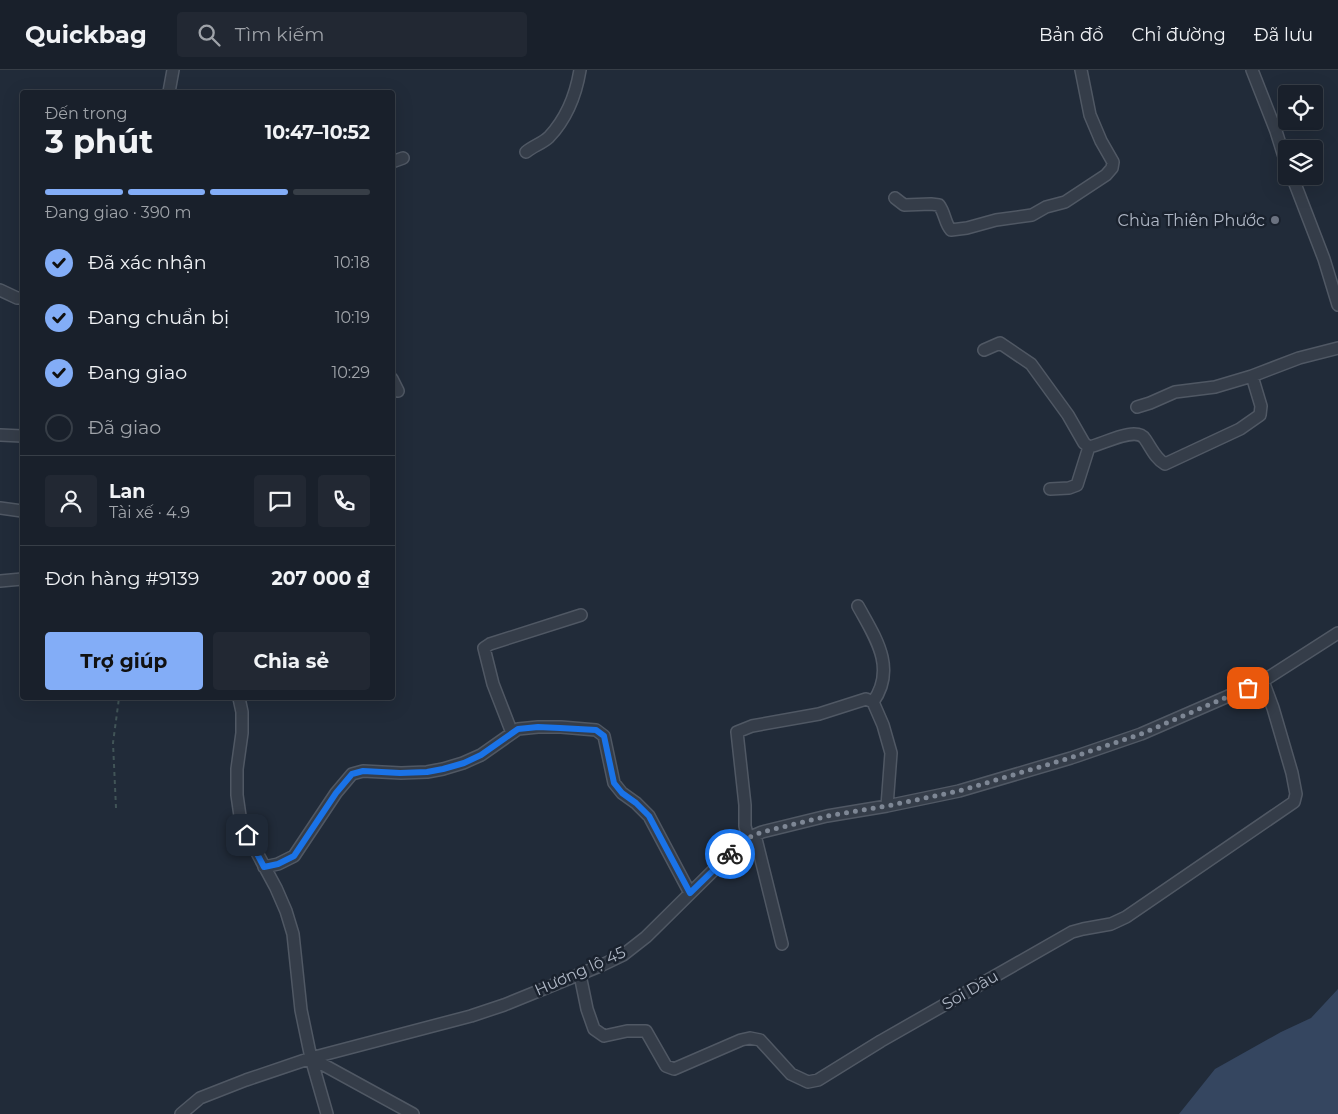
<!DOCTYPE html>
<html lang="vi">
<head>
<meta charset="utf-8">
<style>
	body { margin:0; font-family:Montserrat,sans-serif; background:#222833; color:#f1f3f6; height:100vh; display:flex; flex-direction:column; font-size:19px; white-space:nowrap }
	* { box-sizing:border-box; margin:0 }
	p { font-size:16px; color:#9fa3a9 }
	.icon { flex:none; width:28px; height:28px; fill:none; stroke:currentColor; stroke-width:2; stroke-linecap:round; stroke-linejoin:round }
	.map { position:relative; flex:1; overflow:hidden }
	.panel { position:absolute; left:20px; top:20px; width:375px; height:610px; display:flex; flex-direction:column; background:#19202b; border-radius:5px; box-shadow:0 5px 20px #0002,0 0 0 1px #373e47 }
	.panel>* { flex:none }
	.tools { position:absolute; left:1278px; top:15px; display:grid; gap:10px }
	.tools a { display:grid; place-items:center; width:45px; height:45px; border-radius:5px; background:#19202b; box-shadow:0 5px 20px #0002,0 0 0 1px #373e47; font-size:25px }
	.pin { position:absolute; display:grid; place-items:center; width:42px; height:42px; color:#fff; margin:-21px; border-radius:10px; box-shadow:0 2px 8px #0006 }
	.courier { position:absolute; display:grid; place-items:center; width:50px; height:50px; margin:-25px; border:4px solid #1a73e8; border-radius:50%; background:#fff; color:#222; box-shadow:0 1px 6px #0007 }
	.overview em { font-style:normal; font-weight:700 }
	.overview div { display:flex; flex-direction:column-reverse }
	.overview { display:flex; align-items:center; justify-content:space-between; height:85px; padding:0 25px }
	h1 { font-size:32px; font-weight:700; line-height:38px }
	.bar { display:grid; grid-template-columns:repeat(4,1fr); gap:8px 5px; align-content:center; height:60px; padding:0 25px }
	.bar i { height:6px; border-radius:4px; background:#373e47 }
	.bar .on { background:#83adf7 }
	.bar p { grid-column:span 4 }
	.line { display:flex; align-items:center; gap:12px; padding:0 25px; border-top:1px solid #373e47 }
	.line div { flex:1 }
	.round { display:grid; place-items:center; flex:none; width:52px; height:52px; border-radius:5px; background:#222833 }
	ol { padding:0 25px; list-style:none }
	li { display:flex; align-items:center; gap:15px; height:55px }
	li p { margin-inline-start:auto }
	li .icon { padding:5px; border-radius:50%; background:#83adf7; color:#111; stroke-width:4 }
	li:last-child { color:#9fa3a9 }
	li i { width:28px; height:28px; border:2px solid #373e47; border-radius:50% }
	.action { display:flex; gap:10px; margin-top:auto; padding:10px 25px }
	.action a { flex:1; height:58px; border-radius:5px; background:#83adf7; color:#111; font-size:20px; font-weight:700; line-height:58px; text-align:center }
	.action a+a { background:#222833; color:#f1f3f6 }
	header { display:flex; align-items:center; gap:30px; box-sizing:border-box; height:70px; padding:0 25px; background:#19202b; border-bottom:1px solid #373e47 }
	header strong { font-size:24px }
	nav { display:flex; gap:28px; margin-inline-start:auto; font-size:18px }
	.search { width:350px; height:45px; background:#222833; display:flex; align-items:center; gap:12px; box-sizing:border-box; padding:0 18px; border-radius:5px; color:#9fa3a9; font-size:19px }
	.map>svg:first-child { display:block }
	.water { fill:#354660 }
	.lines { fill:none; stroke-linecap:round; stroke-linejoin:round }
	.street-casing { stroke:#505864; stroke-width:14 }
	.path { stroke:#415457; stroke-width:2; stroke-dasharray:4 4; stroke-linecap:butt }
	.street { stroke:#353d49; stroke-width:11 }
	.done { stroke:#7e8795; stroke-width:5; stroke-dasharray:0 9 }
	.route { stroke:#1a73e8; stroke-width:6 }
	.worship-dot { fill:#6b7280; stroke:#1a222e; stroke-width:2 }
	.labels { text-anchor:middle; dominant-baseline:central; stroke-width:5; stroke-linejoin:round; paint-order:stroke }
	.poi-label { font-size:16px; fill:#b0b8c6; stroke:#1a222e; text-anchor:end }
	.street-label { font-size:16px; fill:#b0b8c6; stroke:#1a222e }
</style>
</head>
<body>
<header>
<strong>Quickbag</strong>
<div class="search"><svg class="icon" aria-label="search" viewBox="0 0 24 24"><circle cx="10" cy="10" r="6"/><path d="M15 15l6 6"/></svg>Tìm kiếm</div>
<nav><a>Bản đồ</a><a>Chỉ đường</a><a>Đã lưu</a></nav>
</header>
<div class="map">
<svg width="1338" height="1044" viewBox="0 0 1338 1044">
	<rect width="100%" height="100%" fill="#212b39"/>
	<path class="water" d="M1338,919V1044H1179L1215,999L1281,962L1311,948Z"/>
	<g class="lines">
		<defs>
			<path id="street" d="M1252,0L1276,61L1286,93
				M169,22L173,0
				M526,82C533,76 543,73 549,67C567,48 576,24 580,0
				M392,92L403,88
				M1292,106L1324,189L1338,235
				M895,128L904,135L931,134L939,135C945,143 945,154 951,160L967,158L996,150L1032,145L1046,137L1065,132L1106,105L1112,98L1113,92L1101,71L1090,45L1081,0
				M0,220L17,228H22
				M984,280L1000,273L1031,294L1068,345L1084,373L1089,377C1102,375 1136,355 1145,369C1152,379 1155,388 1165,394L1240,359L1260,345L1261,336L1252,306
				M392,309L398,321
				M1137,337L1150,333L1175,322L1215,317L1252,306L1299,288L1338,278
				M0,365L22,366
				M1050,419L1069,418L1077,415L1089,377
				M0,438L22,441
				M0,511L22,509
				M858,536C875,567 897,598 873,632
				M239,628L242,642V663L237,699V725L241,753L276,818L286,841L293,864L301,940L311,988L413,1044
				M512,663L493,614L484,578L490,574L581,545
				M755,765L782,874
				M748,768L745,756V735L737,662L752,656L819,644L866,629L873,632L883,655L891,683L887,736
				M264,797L278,794L294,786L336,723L352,704L363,701L401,703L427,702L443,699L463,693L481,685L518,659L538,657H561L596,660L604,666L614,713L622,723L636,733L649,746L690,823
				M580,905L587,939L594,959L604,966L627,961H646L666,996L674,999L741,970L750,968L760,970L791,1004L808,1012L818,1010L881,971L1072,862L1083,859L1111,854L1126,847L1294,732L1296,724L1292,703L1273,638L1263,611
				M311,988L327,1044
				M181,1044L200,1028L246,1010L311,988L471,946L504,935L600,896L623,885L646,867L732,782L748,768L762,762L827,746L887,736L959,721L1071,688L1141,664L1263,611L1338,563"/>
		</defs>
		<use href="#street" class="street-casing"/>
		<path class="path" d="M116,738L113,673L119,628"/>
		<use href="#street" class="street"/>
	</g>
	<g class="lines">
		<path class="done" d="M730,784L748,768L762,762L828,746L887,736L959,721L1070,688L1141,664L1248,618"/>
		<path class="route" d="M247,765L264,797L278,794L294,786L336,723L352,704L363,701L400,703L427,702L443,699L464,693L481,685L518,659L538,657L560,658L596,660L604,666L614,713L622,723L636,733L649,746L690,823L730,784"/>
	</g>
	<circle class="worship-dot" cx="1275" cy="150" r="5"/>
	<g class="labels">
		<g class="poi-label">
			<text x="1265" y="150">Chùa Thiên Phước</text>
		</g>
		<g class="street-label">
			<text transform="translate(580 901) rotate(-24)">Hương lộ 45</text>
			<text transform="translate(970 920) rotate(-30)">Soi Dâu</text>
		</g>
	</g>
</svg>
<div class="tools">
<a><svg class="icon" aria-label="locate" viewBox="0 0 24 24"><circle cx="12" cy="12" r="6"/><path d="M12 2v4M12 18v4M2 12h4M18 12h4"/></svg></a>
<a><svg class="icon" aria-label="layers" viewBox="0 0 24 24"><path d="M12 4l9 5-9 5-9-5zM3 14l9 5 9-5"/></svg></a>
</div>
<div class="pin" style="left:1248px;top:618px;background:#ea580c"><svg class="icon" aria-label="bag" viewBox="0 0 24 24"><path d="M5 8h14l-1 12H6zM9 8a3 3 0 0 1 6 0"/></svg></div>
<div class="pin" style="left:247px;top:765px;background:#1f2937"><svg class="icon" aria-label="home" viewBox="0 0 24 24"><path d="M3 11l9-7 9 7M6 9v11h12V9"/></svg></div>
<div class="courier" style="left:730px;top:784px"><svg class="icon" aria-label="bike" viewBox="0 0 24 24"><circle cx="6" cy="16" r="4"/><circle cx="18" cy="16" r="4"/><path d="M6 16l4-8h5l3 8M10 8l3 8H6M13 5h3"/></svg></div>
<section class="panel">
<div class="overview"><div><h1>3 phút</h1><p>Đến trong</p></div><em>10:47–10:52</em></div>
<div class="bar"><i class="on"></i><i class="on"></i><i class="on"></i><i></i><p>Đang giao · 390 m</p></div>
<ol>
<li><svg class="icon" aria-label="check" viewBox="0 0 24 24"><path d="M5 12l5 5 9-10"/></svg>Đã xác nhận<p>10:18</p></li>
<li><svg class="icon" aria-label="check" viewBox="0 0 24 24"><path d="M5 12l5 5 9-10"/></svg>Đang chuẩn bị<p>10:19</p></li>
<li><svg class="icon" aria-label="check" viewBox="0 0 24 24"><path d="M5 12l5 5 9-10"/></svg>Đang giao<p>10:29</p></li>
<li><i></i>Đã giao</li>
</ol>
<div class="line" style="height:90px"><a class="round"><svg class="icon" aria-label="person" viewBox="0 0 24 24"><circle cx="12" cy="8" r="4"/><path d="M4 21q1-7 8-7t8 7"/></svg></a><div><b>Lan</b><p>Tài xế · 4.9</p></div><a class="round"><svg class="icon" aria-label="chat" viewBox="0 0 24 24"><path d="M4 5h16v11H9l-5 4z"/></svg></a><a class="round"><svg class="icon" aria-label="phone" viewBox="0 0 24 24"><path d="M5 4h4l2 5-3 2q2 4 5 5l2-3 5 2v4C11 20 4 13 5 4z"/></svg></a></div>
<div class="line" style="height:65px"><div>Đơn hàng #9139</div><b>207 000 ₫</b></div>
<div class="action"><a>Trợ giúp</a><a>Chia sẻ</a></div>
</section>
</div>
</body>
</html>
